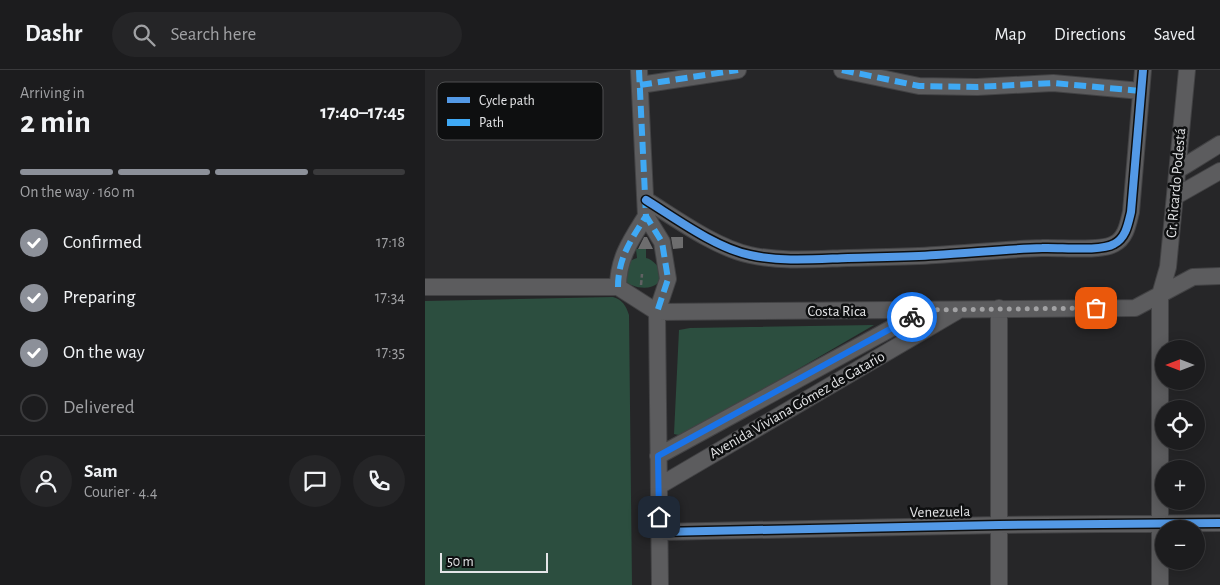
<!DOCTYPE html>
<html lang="en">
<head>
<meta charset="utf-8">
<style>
	body { margin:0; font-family:"Alegreya Sans",sans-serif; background:#252527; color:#f1f3f6; height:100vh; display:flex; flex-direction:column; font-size:19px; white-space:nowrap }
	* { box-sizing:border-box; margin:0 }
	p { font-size:16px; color:#a0a1a4 }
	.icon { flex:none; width:28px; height:28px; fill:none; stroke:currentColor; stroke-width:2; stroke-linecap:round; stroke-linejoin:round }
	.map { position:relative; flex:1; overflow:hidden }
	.panel { display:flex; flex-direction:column; background:#1c1c1e; width:425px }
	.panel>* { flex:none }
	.needle { width:32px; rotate:270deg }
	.tools { position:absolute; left:730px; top:270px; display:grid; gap:10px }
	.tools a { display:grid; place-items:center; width:50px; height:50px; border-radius:50%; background:#1c1c1e; box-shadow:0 2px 12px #0003,0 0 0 1px #3a3a3c; font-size:25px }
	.scale { position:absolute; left:15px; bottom:12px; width:108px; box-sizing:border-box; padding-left:5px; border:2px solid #e4e5e7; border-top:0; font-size:14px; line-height:18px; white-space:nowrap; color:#e4e5e7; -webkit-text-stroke:4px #0e0f10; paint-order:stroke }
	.pin { position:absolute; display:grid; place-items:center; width:42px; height:42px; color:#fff; margin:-21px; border-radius:10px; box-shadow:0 2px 8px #0006 }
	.courier { position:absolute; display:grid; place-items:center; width:50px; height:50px; margin:-25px; border:4px solid #1a73e8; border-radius:50%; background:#fff; color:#222; box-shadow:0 1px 6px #0007 }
	.headline em { font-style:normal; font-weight:700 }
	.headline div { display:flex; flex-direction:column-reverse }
	.headline { display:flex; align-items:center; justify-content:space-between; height:85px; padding:0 20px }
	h1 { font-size:32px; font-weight:700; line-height:38px }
	.bar { display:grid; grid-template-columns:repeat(4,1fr); gap:8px 5px; align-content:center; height:60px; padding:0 20px }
	.bar i { height:6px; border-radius:4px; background:#3a3a3c }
	.bar .current { background:#8c9099 }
	.bar p { grid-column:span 4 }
	.line { display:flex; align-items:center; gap:12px; padding:0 20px; border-top:1px solid #3a3a3c }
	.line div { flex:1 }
	.round { display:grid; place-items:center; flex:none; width:52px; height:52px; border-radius:26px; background:#252527 }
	ol { padding:0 20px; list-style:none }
	li { display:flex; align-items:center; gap:15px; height:55px }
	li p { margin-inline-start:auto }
	li .icon { padding:5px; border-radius:50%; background:#8c9099; color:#fff; stroke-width:4 }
	li:last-child { color:#a0a1a4 }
	li i { width:28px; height:28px; border:2px solid #3a3a3c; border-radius:50% }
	header { display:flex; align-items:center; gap:30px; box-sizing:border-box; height:70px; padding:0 25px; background:#1c1c1e; border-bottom:1px solid #3a3a3c }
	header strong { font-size:24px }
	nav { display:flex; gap:28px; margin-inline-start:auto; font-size:18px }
	.search { width:350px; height:45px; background:#252527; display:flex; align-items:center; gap:12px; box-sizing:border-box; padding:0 18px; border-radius:28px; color:#a0a1a4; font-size:19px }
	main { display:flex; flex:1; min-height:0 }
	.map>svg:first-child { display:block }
	.green { fill:#2c4e3f }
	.building { fill:#6d6d6e }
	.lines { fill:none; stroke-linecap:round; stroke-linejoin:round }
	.street-casing { stroke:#424244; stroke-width:18 }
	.path { stroke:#616163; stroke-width:2.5; stroke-dasharray:5 2.5; stroke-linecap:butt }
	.street { stroke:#5c5c5e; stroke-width:16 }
	.quiet { stroke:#3fa9f5; stroke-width:6; stroke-dasharray:12 6; stroke-linecap:butt }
	.cycleway-casing { stroke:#0e0f10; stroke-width:11 }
	.cycleway { stroke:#5399e6; stroke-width:8 }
	.done { stroke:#a2a2a4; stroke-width:5; stroke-dasharray:0 9 }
	.route { stroke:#1a73e8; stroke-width:6 }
	.labels { text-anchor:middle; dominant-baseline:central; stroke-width:5; stroke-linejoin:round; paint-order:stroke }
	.street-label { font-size:15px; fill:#e4e5e7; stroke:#0e0f10 }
	.key { fill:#0e0f10; stroke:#4e4f50; stroke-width:1 }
	.key-label { font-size:14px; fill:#e4e5e7 }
</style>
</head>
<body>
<header>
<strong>Dashr</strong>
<div class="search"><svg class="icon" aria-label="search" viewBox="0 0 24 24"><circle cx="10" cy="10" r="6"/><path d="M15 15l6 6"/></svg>Search here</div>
<nav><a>Map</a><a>Directions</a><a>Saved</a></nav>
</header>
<main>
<section class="panel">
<div class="headline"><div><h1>2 min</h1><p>Arriving in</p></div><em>17:40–17:45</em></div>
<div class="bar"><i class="current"></i><i class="current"></i><i class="current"></i><i></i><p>On the way · 160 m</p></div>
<ol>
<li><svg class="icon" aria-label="check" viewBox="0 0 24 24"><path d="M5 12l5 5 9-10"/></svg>Confirmed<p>17:18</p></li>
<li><svg class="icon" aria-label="check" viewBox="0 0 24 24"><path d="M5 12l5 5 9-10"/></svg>Preparing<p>17:34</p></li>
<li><svg class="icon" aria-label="check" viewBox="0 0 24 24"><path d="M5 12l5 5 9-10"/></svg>On the way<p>17:35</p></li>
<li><i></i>Delivered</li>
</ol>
<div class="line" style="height:90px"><a class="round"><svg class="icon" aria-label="person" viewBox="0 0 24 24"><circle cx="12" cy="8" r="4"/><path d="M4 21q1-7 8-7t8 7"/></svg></a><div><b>Sam</b><p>Courier · 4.4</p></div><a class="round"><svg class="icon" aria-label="chat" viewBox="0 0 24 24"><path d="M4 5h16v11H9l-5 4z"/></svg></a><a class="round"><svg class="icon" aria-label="phone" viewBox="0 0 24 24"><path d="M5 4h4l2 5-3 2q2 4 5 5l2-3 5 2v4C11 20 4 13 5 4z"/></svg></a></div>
</section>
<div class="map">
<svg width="795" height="515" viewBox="0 0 795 515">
	<rect width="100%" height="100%" fill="#262628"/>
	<path class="green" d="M211,179H221V188C230,190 242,204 233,213C225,221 206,218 199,210C201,200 200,191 212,188Z
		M188,227C198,230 201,236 204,245L207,515H0V231Z
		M449,255L258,366L249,364L254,260L265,258Z"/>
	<path class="building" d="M219,167H222L228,179H213Z
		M246,167H258V178L248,179Z"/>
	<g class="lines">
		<defs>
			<path id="street" d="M214,0L221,146L237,172L243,209L232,242L235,515
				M417,0L494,16L552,17L628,13L716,21
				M215,15L313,0
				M753,100L795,74
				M751,126L795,101
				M221,130C250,148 291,178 325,185C356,192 391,189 423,188C452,187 482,187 511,185C546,183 582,179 617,178C634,177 675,182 689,174C701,168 703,154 706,142L718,0
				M0,217H193L232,242
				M193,217C193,188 206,170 221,146
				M574,238V515
				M232,242L710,238L768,207L795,206
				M233,386L498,241
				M234,416L534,240
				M235,462L574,455L795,453
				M735,515V225L743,197L762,0"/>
		</defs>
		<use href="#street" class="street-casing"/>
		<path class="path" d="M216,215L217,204"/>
		<use href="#street" class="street"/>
		<path class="quiet" d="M214,0L221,146L237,172L243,209L232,242
			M417,0L494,16L552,17L628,13L716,21
			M215,15L313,0
			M193,217C193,188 206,170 221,146"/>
		<defs>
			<path id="cycleway" d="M221,130C250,148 291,178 325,185C356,192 391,189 423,188C452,187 482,187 511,185C546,183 582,179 617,178C634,177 675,182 689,174C701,168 703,154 706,142L718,0
				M235,462L574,455L795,453"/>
		</defs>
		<use href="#cycleway" class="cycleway-casing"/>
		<use href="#cycleway" class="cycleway"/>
	</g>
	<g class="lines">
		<path class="done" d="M487,247L500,240L671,238"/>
		<path class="route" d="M234,447L233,386L487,247"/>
	</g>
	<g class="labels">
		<g class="street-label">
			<text transform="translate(751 113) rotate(-85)">Cr. Ricardo Podestá</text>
			<text x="412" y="241">Costa Rica</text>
			<text transform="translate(372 335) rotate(-30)">Avenida Viviana Gómez de Gatario</text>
			<text transform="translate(515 442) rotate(-1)">Venezuela</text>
		</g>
	</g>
	<rect x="12" y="12" width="166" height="58" rx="8" class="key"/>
	<rect x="22" y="27" width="23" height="6" fill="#5399e6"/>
	<rect x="22" y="49" width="23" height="7" fill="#3fa9f5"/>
	<g class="key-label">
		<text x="54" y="35">Cycle path</text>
		<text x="54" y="57">Path</text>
	</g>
</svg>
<div class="tools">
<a><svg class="needle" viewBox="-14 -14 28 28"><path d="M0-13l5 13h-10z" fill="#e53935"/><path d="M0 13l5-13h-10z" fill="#a0a1a4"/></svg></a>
<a><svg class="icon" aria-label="locate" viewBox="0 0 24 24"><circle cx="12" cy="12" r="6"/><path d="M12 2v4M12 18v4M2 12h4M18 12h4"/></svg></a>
<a>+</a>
<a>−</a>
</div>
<div class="scale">50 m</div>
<div class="pin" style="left:671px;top:238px;background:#ea580c"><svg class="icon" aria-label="bag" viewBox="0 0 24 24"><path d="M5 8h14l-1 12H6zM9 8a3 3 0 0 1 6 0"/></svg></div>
<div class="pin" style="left:234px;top:447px;background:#1f2937"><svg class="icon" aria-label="home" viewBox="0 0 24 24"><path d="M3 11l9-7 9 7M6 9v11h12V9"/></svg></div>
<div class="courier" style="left:487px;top:247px"><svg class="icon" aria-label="bike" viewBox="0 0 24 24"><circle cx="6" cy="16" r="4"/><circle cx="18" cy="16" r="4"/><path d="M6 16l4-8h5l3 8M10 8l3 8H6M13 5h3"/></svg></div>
</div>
</main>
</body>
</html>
